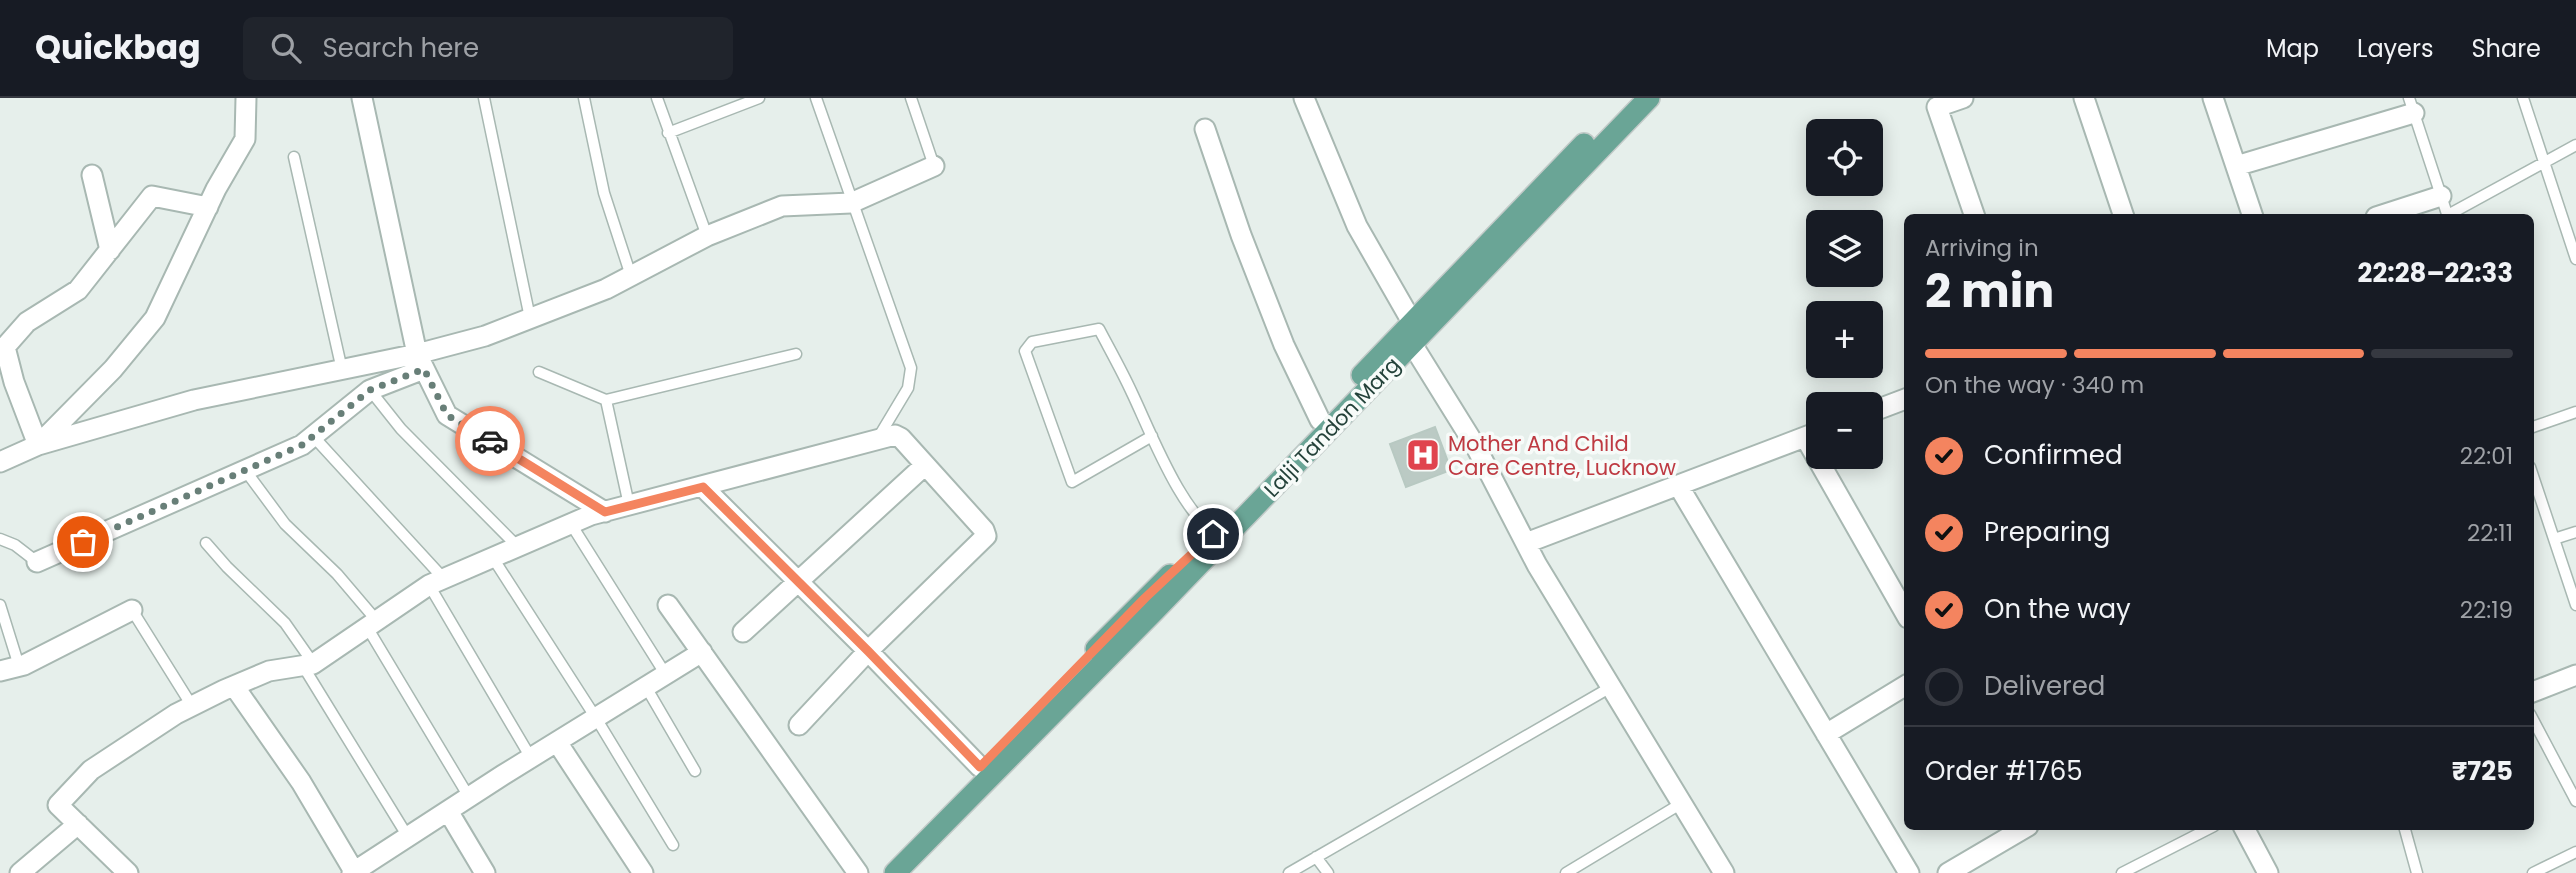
<!DOCTYPE html>
<html lang="en">
<head>
<meta charset="utf-8">
<style>
	body { margin:0; font-family:Poppins,sans-serif; background:#20242c; color:#f1f3f6; height:100vh; display:flex; flex-direction:column; font-size:26px; white-space:nowrap }
	* { box-sizing:border-box; margin:0 }
	p { font-size:23px; color:#9ea1a6 }
	.icon { flex:none; width:38px; height:38px; fill:none; stroke:currentColor; stroke-width:2; stroke-linecap:round; stroke-linejoin:round }
	.map { position:relative; flex:1; overflow:hidden }
	.drawer { position:absolute; left:1904px; top:116px; width:630px; height:616px; display:flex; flex-direction:column; background:#171b24; border-radius:10px; box-shadow:0 4px 18px #0003 }
	.drawer>* { flex:none }
	.controls { position:absolute; left:1806px; top:21px; display:grid; gap:14px }
	.controls a { display:grid; place-items:center; width:77px; height:77px; border-radius:10px; background:#171b24; box-shadow:0 4px 18px #0003; font-size:35px }
	.pin { position:absolute; display:grid; place-items:center; width:60px; height:60px; color:#fff; margin:-30px; border:4px solid #fff; border-radius:50%; box-shadow:0 2px 7px #0007 }
	.courier { position:absolute; display:grid; place-items:center; width:70px; height:70px; margin:-35px; border:5px solid #f4845f; border-radius:50%; background:#fff; color:#222; box-shadow:0 2px 9px #0007 }
	.head em { font-style:normal; font-weight:700 }
	.head div { display:flex; flex-direction:column-reverse }
	.head { display:flex; align-items:center; justify-content:space-between; height:119px; padding:0 21px }
	h1 { font-size:46px; font-weight:700; line-height:52px }
	.bar { display:grid; grid-template-columns:repeat(4,1fr); gap:10px 7px; align-content:center; height:84px; padding:0 21px }
	.bar i { height:9px; border-radius:5px; background:#363941 }
	.bar .on { background:#f4845f }
	.bar p { grid-column:span 4 }
	.line { display:flex; align-items:center; gap:18px; padding:0 21px; border-top:2px solid #363941 }
	.line div { flex:1 }
	ol { padding:0 21px; list-style:none }
	li { display:flex; align-items:center; gap:21px; height:77px }
	li p { margin-inline-start:auto }
	li .icon { padding:7px; border-radius:50%; background:#f4845f; color:#111; stroke-width:4 }
	li:last-child { color:#9ea1a6 }
	li i { width:38px; height:38px; border:4px solid #363941; border-radius:50% }
	header { display:flex; align-items:center; gap:42px; box-sizing:border-box; height:98px; padding:0 35px; background:#171b24; border-bottom:2px solid #363941 }
	header strong { font-size:33px }
	nav { display:flex; gap:38px; margin-inline-start:auto; font-size:24px }
	.search { width:490px; height:63px; background:#20242c; display:flex; align-items:center; gap:18px; box-sizing:border-box; padding:0 24px; border-radius:10px; color:#9ea1a6; font-size:26px }
	.map>svg:first-child { display:block }
	.building { fill:#bbcac4; stroke:#b8c9c2; stroke-width:2 }
	.lines { fill:none; stroke-linecap:round; stroke-linejoin:round }
	.service-casing { stroke:#a8b8b2; stroke-width:13 }
	.minor-casing { stroke:#a8b8b2; stroke-width:23 }
	.primary-casing { stroke:#c2cac8; stroke-width:24 }
	.service { stroke:#fff; stroke-width:10 }
	.minor { stroke:#fff; stroke-width:19 }
	.primary { stroke:#6aa596; stroke-width:21 }
	.done { stroke:#687f78; stroke-width:7; stroke-dasharray:0 12.6 }
	.route { stroke:#f4845f; stroke-width:9 }
	.labels { text-anchor:middle; dominant-baseline:central; stroke-width:7; stroke-linejoin:round; paint-order:stroke }
	.street-label { font-size:21px; fill:#24423a; stroke:#f7fbf9 }
	.health-label { font-size:21px; fill:#be3a42; stroke:#f7fbf9; text-anchor:start }
</style>
</head>
<body>
<header>
<strong>Quickbag</strong>
<div class="search"><svg class="icon" aria-label="search" viewBox="0 0 24 24"><circle cx="10" cy="10" r="6"/><path d="M15 15l6 6"/></svg>Search here</div>
<nav><a>Map</a><a>Layers</a><a>Share</a></nav>
</header>
<div class="map">
<svg width="2576" height="775" viewBox="0 0 2576 775">
	<rect width="100%" height="100%" fill="#e6efeb"/>
	<path class="building" d="M1435,329L1451,372L1406,389L1390,346Z"/>
	<g class="lines">
		<defs>
			<path id="service" d="M484,0L530,220
				M584,0L604,95L631,178
				M657,0L707,138
				M816,0L911,270L908,290L878,340
				M911,0L934,68
				M2409,0L2448,119
				M2523,0L2576,161
				M668,35L759,0
				M294,59L342,272
				M2448,117L2576,47
				M539,274L606,302L629,407
				M370,292L401,331L518,449
				M606,302L796,256
				M2530,330L2576,314
				M313,338L444,481
				M1152,338L1072,384L1025,253L1032,244L1099,231C1110,252 1122,273 1132,295C1152,337 1182,418 1223,442
				M2530,369L2576,507
				M245,372L285,426L337,476L377,523
				M571,426L666,577
				M0,441L15,447L37,464
				M2554,441L2576,434
				M206,445L227,469L285,525L313,565
				M493,460L596,620L673,747
				M429,487L531,660
				M0,507L19,568
				M132,512L192,608
				M367,529L469,699
				M303,568L408,739
				M646,589L695,673
				M2530,616L2576,703
				M2404,728L2417,775
				M1316,759L1328,775
				M1289,775L1611,589
				M1566,775L1682,705
				M2122,775L2214,728
				M2533,775L2576,754"/>
			<path id="minor" d="M362,0L417,256L447,317L605,414
				M1304,0L1357,128L1412,224
				M1963,0L1937,9L1975,119
				M2084,0L2124,119
				M2213,0L2253,119
				M1205,31L1241,137L1284,247L1320,322
				M2236,68L2414,15
				M92,77L110,152
				M208,109L152,98L78,192L27,224L5,249L14,284L38,347L113,271L155,220L216,91L245,41L246,0
				M2376,119L2441,98
				M1400,238L1412,246L1476,349L1537,467L1724,775
				M1871,314L1908,300
				M1805,339L1908,520
				M0,364L38,347L194,302L417,256L485,238L606,191L707,138L782,108L851,105L934,68
				M1678,387L1909,775
				M703,389L868,553L980,669
				M1526,445L1818,334
				M37,464L302,347L370,292L424,271
				M668,507L858,775
				M743,534L924,368
				M0,573L24,567L132,512
				M234,588L301,684L355,775
				M2530,595L2576,577
				M1826,636L1908,586
				M557,644L643,775
				M448,713L485,775
				M2243,728L2268,775
				M20,775L78,726
				M128,775L58,707L91,672L176,616L224,592L269,573L313,566L429,487L591,417L895,337L901,340L984,432L986,438L868,553L799,627
				M352,775L503,677L702,554
				M1948,775L2028,728"/>
			<path id="primary" d="M1362,277L1584,46
				M1096,551L1170,477
				M895,775L1155,512L1649,0"/>
		</defs>
		<use href="#service" class="service-casing"/>
		<use href="#minor" class="minor-casing"/>
		<use href="#primary" class="primary-casing"/>
		<use href="#service" class="service"/>
		<use href="#minor" class="minor"/>
		<use href="#primary" class="primary"/>
	</g>
	<g class="lines">
		<path class="done" d="M83,444L302,347L370,292L424,271L447,317L490,343"/>
		<path class="route" d="M490,343L605,414L703,389L868,553L980,669L1145,500L1213,436"/>
	</g>
	<defs>
		<symbol id="hospital-square" viewBox="-11 -11 22 22"><rect x="-9" y="-9" width="18" height="18" rx="4" fill="#e0444e" stroke="#f7fbf9"/><path d="M-5-5h3v3.5h4V-5h3V5h-3V1.5h-4V5h-3Z" fill="#fff"/></symbol>
	</defs>
	<g fill-rule="evenodd">
		<use href="#hospital-square" x="1404" y="338" width="38" height="38"/>
	</g>
	<g class="labels">
		<g class="street-label">
			<text transform="translate(1332 329) rotate(-46)">Lalji Tandon Marg</text>
		</g>
		<g class="health-label">
			<text x="1448" y="345">Mother And Child<tspan x="1448" dy="24">Care Centre, Lucknow</tspan></text>
		</g>
	</g>
</svg>
<div class="controls">
<a><svg class="icon" aria-label="locate" viewBox="0 0 24 24"><circle cx="12" cy="12" r="6"/><path d="M12 2v4M12 18v4M2 12h4M18 12h4"/></svg></a>
<a><svg class="icon" aria-label="layers" viewBox="0 0 24 24"><path d="M12 4l9 5-9 5-9-5zM3 14l9 5 9-5"/></svg></a>
<a>+</a>
<a>−</a>
</div>
<div class="pin" style="left:83px;top:444px;background:#ea580c"><svg class="icon" aria-label="bag" viewBox="0 0 24 24"><path d="M5 8h14l-1 12H6zM9 8a3 3 0 0 1 6 0"/></svg></div>
<div class="pin" style="left:1213px;top:436px;background:#1f2937"><svg class="icon" aria-label="home" viewBox="0 0 24 24"><path d="M3 11l9-7 9 7M6 9v11h12V9"/></svg></div>
<div class="courier" style="left:490px;top:343px"><svg class="icon" aria-label="car" viewBox="0 0 24 24"><path d="M5 17H2v-5l4-1 3-4h7l3 4 3 1v5h-3M9 17h6M6 11h13"/><circle cx="7" cy="17" r="2"/><circle cx="17" cy="17" r="2"/></svg></div>
<section class="drawer">
<div class="head"><div><h1>2 min</h1><p>Arriving in</p></div><em>22:28–22:33</em></div>
<div class="bar"><i class="on"></i><i class="on"></i><i class="on"></i><i></i><p>On the way · 340 m</p></div>
<ol>
<li><svg class="icon" aria-label="check" viewBox="0 0 24 24"><path d="M5 12l5 5 9-10"/></svg>Confirmed<p>22:01</p></li>
<li><svg class="icon" aria-label="check" viewBox="0 0 24 24"><path d="M5 12l5 5 9-10"/></svg>Preparing<p>22:11</p></li>
<li><svg class="icon" aria-label="check" viewBox="0 0 24 24"><path d="M5 12l5 5 9-10"/></svg>On the way<p>22:19</p></li>
<li><i></i>Delivered</li>
</ol>
<div class="line" style="height:91px"><div>Order #1765</div><b>₹725</b></div>
</section>
</div>
</body>
</html>
